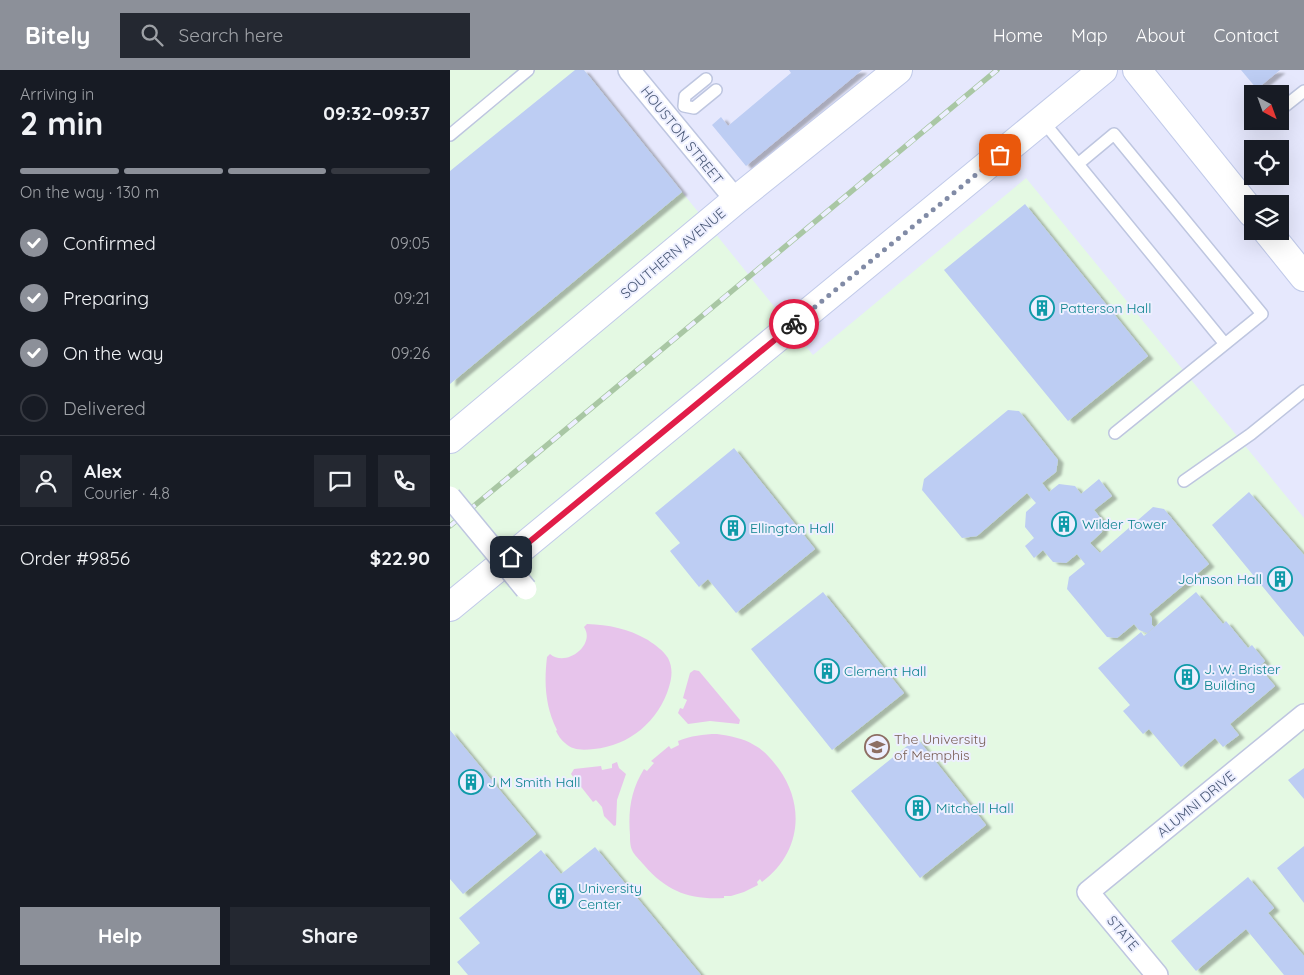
<!DOCTYPE html>
<html lang="en">
<head>
<meta charset="utf-8">
<style>
	body { margin:0; font-family:Quicksand,sans-serif; background:#242831; color:#f1f3f6; height:100vh; display:flex; flex-direction:column; font-size:19px; white-space:nowrap }
	* { box-sizing:border-box; margin:0 }
	p { font-size:16px; color:#9ea1a6 }
	.icon { flex:none; width:28px; height:28px; fill:none; stroke:currentColor; stroke-width:2; stroke-linecap:round; stroke-linejoin:round }
	.map { position:relative; flex:1; overflow:hidden }
	.side { display:flex; flex-direction:column; background:#171b24; width:450px }
	.side>* { flex:none }
	.needle { width:32px; rotate:139deg }
	.controls { position:absolute; left:794px; top:15px; display:grid; gap:10px }
	.controls a { display:grid; place-items:center; width:45px; height:45px; border-radius:0px; background:#171b24; box-shadow:0 5px 20px #0002; font-size:25px }
	.pin { position:absolute; display:grid; place-items:center; width:42px; height:42px; color:#fff; margin:-21px; border-radius:10px; box-shadow:0 2px 8px #0006 }
	.courier { position:absolute; display:grid; place-items:center; width:50px; height:50px; margin:-25px; border:4px solid #e11d48; border-radius:50%; background:#fff; color:#222; box-shadow:0 1px 6px #0007 }
	.summary em { font-style:normal; font-weight:800 }
	.summary div { display:flex; flex-direction:column-reverse }
	.summary { display:flex; align-items:center; justify-content:space-between; height:85px; padding:0 20px }
	h1 { font-size:32px; font-weight:800; line-height:38px }
	.bar { display:grid; grid-template-columns:repeat(4,1fr); gap:8px 5px; align-content:center; height:60px; padding:0 20px }
	.bar i { height:6px; border-radius:4px; background:#363941 }
	.bar .active { background:#8c9099 }
	.bar p { grid-column:span 4 }
	.line { display:flex; align-items:center; gap:12px; padding:0 20px; border-top:1px solid #363941 }
	.line div { flex:1 }
	.round { display:grid; place-items:center; flex:none; width:52px; height:52px; border-radius:0px; background:#242831 }
	ol { padding:0 20px; list-style:none }
	li { display:flex; align-items:center; gap:15px; height:55px }
	li p { margin-inline-start:auto }
	li .icon { padding:5px; border-radius:50%; background:#8c9099; color:#fff; stroke-width:4 }
	li:last-child { color:#9ea1a6 }
	li i { width:28px; height:28px; border:2px solid #363941; border-radius:50% }
	.action { display:flex; gap:10px; margin-top:auto; padding:10px 20px }
	.action a { flex:1; height:58px; border-radius:0px; background:#8c9099; color:#fff; font-size:20px; font-weight:800; line-height:58px; text-align:center }
	.action a+a { background:#242831; color:#f1f3f6 }
	header { display:flex; align-items:center; gap:30px; box-sizing:border-box; height:70px; padding:0 25px; background:#8c9099; color:#fff }
	header strong { font-size:24px }
	nav { display:flex; gap:28px; margin-inline-start:auto; font-size:18px }
	.search { width:350px; height:45px; background:#242831; display:flex; align-items:center; gap:12px; box-sizing:border-box; padding:0 18px; border-radius:0px; color:#9ea1a6; font-size:19px }
	main { display:flex; flex:1; min-height:0 }
	.map>svg:first-child { display:block }
	.education { fill:#e4f9e3 }
	.green { fill:#e7c4eb }
	.building { fill:#bdcdf3; filter:url(#shadow) }
	.lines { fill:none; stroke-linecap:round; stroke-linejoin:round }
	.lane-casing { stroke:#bec6e0; stroke-width:14 }
	.street-casing { stroke:#bec6e0; stroke-width:24 }
	.secondary-casing { stroke:#c1cae9; stroke-width:30 }
	.lane { stroke:#fff; stroke-width:11 }
	.street { stroke:#fff; stroke-width:21 }
	.secondary { stroke:#fff; stroke-width:28 }
	.rail-casing { stroke:#a9c7a4; stroke-width:5.5 }
	.rail { stroke:#edefff; stroke-width:4; stroke-dasharray:11; stroke-linecap:butt }
	.street-bridge-casing { stroke:#bec6e0; stroke-width:24; stroke-linecap:butt }
	.street-bridge { stroke:#fff; stroke-width:21 }
	.done { stroke:#818ba6; stroke-width:5; stroke-dasharray:0 9 }
	.route { stroke:#e11d48; stroke-width:6 }
	.labels { text-anchor:middle; dominant-baseline:central; stroke-width:4; stroke-linejoin:round; paint-order:stroke }
	.street-label { font-size:14px; fill:#4a5977; stroke:#edefff }
	.culture-label { font-size:14px; fill:#0d838f; stroke:#edefff; text-anchor:start }
	.education-label { font-size:14px; fill:#785e54; stroke:#edefff; text-anchor:start }
</style>
</head>
<body>
<header>
<strong>Bitely</strong>
<div class="search"><svg class="icon" aria-label="search" viewBox="0 0 24 24"><circle cx="10" cy="10" r="6"/><path d="M15 15l6 6"/></svg>Search here</div>
<nav><a>Home</a><a>Map</a><a>About</a><a>Contact</a></nav>
</header>
<main>
<section class="side">
<div class="summary"><div><h1>2 min</h1><p>Arriving in</p></div><em>09:32–09:37</em></div>
<div class="bar"><i class="active"></i><i class="active"></i><i class="active"></i><i></i><p>On the way · 130 m</p></div>
<ol>
<li><svg class="icon" aria-label="check" viewBox="0 0 24 24"><path d="M5 12l5 5 9-10"/></svg>Confirmed<p>09:05</p></li>
<li><svg class="icon" aria-label="check" viewBox="0 0 24 24"><path d="M5 12l5 5 9-10"/></svg>Preparing<p>09:21</p></li>
<li><svg class="icon" aria-label="check" viewBox="0 0 24 24"><path d="M5 12l5 5 9-10"/></svg>On the way<p>09:26</p></li>
<li><i></i>Delivered</li>
</ol>
<div class="line" style="height:90px"><a class="round"><svg class="icon" aria-label="person" viewBox="0 0 24 24"><circle cx="12" cy="8" r="4"/><path d="M4 21q1-7 8-7t8 7"/></svg></a><div><b>Alex</b><p>Courier · 4.8</p></div><a class="round"><svg class="icon" aria-label="chat" viewBox="0 0 24 24"><path d="M4 5h16v11H9l-5 4z"/></svg></a><a class="round"><svg class="icon" aria-label="phone" viewBox="0 0 24 24"><path d="M5 4h4l2 5-3 2q2 4 5 5l2-3 5 2v4C11 20 4 13 5 4z"/></svg></a></div>
<div class="line" style="height:65px"><div>Order #9856</div><b>$22.90</b></div>
<div class="action"><a>Help</a><a>Share</a></div>
</section>
<div class="map">
<svg width="854" height="905" viewBox="0 0 854 905">
	<defs>
		<filter id="shadow"><feDropShadow dx="5.5" dy="3" stdDeviation="1" flood-color="#0004"/></filter>
	</defs>
	<rect width="100%" height="100%" fill="#e6e8fd"/>
	<path class="education" d="M0,0H134L363,285L576,108L854,448V905H0Z"/>
	<path class="green" d="M137,554C159,555 177,558 198,570C205,575 213,580 218,588C223,598 222,607 219,617C209,651 179,676 144,679C134,680 123,681 115,673C111,670 108,665 106,661L107,660C95,636 94,613 97,587L100,584C116,598 146,575 134,557Z
		M244,600L249,601L290,650L289,654L260,651L238,654L228,643L230,638L233,639L237,630L233,628L240,603Z
		M267,664C280,666 293,668 304,675C314,680 322,690 329,699C356,737 350,784 312,812L310,809L307,812L308,815L294,822L281,826H274V828C241,830 217,822 194,795C190,790 184,785 182,780C180,776 180,769 180,765C178,740 181,720 194,699L197,701L204,693L201,691L219,676L221,679L229,675L228,671C241,666 253,664 267,664Z
		M167,692L169,698L176,704L167,730L166,755L164,756L154,746L152,737L146,730L143,732L121,704L124,699L151,696L152,700L162,698V694Z"/>
	<path class="building" d="M125,0H134L232,122L0,314V101Z
		M339,0H412L296,96L262,55L271,47L278,56L341,3Z
		M791,0H830L807,19Z
		M575,134L698,286L618,351L494,200Z
		M558,340L569,341L608,390L606,402L592,413L599,422L609,414L625,416L631,424L649,409L662,426L644,440L653,451L652,462L640,473L650,483L703,437L714,439L759,494L699,544L702,548V555L704,557L697,563L689,560L684,554L667,568L657,567L617,519L619,507L635,494L627,484L616,493L603,492L593,480L584,488L575,476L584,468L575,457L576,442L586,433L577,423L527,466L512,468L472,420L474,409Z
		M284,378L365,479L286,543L258,509L249,517L220,481L230,473L205,443Z
		M799,422L854,485V567L762,455Z
		M373,522L454,623L382,680L301,579Z
		M746,522L773,554L776,551L798,578L802,575L815,591L809,597L825,616L780,654L789,665L773,677L765,668L731,697L699,659L693,664L673,641L680,635L648,598L691,562L694,566Z
		M0,660L86,764L13,824L0,809Z
		M467,668L536,755L470,808L401,721Z
		M854,698V729L838,710Z
		M854,776V833L827,798Z
		M145,777L251,905H18L7,892L30,873L9,848L91,780L111,804Z
		M798,807L824,838L818,843L854,886V905H834L796,859L746,901L721,871Z"/>
	<g class="lines">
		<defs>
			<path id="lane" d="M256,9L235,26L234,36L244,38L266,20
				M830,40L854,21
				M592,50L775,274L665,363
				M0,65L78,0
				M628,94L664,64L812,244L775,274
				M734,411L801,364L854,321"/>
			<path id="street" d="M179,0L286,130
				M707,905L638,822L854,645"/>
			<path id="secondary" d="M687,0L802,143
				M817,161L854,207
				M0,369L286,130L448,0
				M0,537L653,0"/>
		</defs>
		<use href="#lane" class="lane-casing"/>
		<use href="#street" class="street-casing"/>
		<use href="#secondary" class="secondary-casing"/>
		<use href="#lane" class="lane"/>
		<use href="#street" class="street"/>
		<use href="#secondary" class="secondary"/>
		<defs>
			<path id="rail" d="M0,456L547,0"/>
		</defs>
		<use href="#rail" class="rail-casing"/>
		<use href="#rail" class="rail"/>
		<defs>
			<path id="street-bridge" d="M0,427L76,519"/>
		</defs>
		<use href="#street-bridge" class="street-bridge-casing"/>
		<use href="#street-bridge" class="street-bridge"/>
	</g>
	<g class="lines">
		<path class="done" d="M344,254L550,85"/>
		<path class="route" d="M61,487L344,254"/>
	</g>
	<defs>
		<symbol id="building-ring" viewBox="-11 -11 22 22"><circle r="9.5" fill="#edefff" stroke="#0f9aa8" stroke-width="1.5"/><path d="M-4-6H4V6H1V3H-1V6H-4ZM-2.5-4.3h1.7v1.8h-1.7ZM.8-4.3h1.7v1.8H.8ZM-2.5-1h1.7V.8h-1.7ZM.8-1h1.7V.8H.8Z" fill="#0f9aa8"/></symbol>
		<symbol id="university-ring" viewBox="-11 -11 22 22"><circle r="9.5" fill="#edefff" stroke="#8d6e63" stroke-width="1.5"/><path d="M0-5L7-2L0 1L-7-2ZM-4 1L0 2.5L4 1V4Q0 6-4 4Z" fill="#8d6e63"/></symbol>
	</defs>
	<g fill-rule="evenodd">
		<use href="#building-ring" x="578" y="224" width="28" height="28"/>
		<use href="#building-ring" x="600" y="440" width="28" height="28"/>
		<use href="#building-ring" x="269" y="444" width="28" height="28"/>
		<use href="#building-ring" x="816" y="495" width="28" height="28"/>
		<use href="#building-ring" x="363" y="587" width="28" height="28"/>
		<use href="#building-ring" x="723" y="593" width="28" height="28"/>
		<use href="#university-ring" x="413" y="663" width="28" height="28"/>
		<use href="#building-ring" x="7" y="698" width="28" height="28"/>
		<use href="#building-ring" x="454" y="724" width="28" height="28"/>
		<use href="#building-ring" x="97" y="812" width="28" height="28"/>
	</g>
	<g class="labels">
		<g class="street-label">
			<text transform="translate(232 65) rotate(51)">HOUSTON STREET</text>
			<text transform="translate(223 183) rotate(-40)">SOUTHERN AVENUE</text>
			<text transform="translate(746 734) rotate(-39)">ALUMNI DRIVE</text>
			<text transform="translate(673 863) rotate(50)">STATE</text>
		</g>
		<g class="culture-label">
			<text x="610" y="238">Patterson Hall</text>
			<text x="632" y="454">Wilder Tower</text>
			<text x="300" y="458">Ellington Hall</text>
			<text x="812" y="509" text-anchor="end">Johnson Hall</text>
			<text x="754" y="599">J. W. Brister<tspan x="754" dy="16">Building</tspan></text>
			<text x="394" y="601">Clement Hall</text>
			<text x="38" y="712">J M Smith Hall</text>
			<text x="486" y="738">Mitchell Hall</text>
			<text x="128" y="818">University<tspan x="128" dy="16">Center</tspan></text>
		</g>
		<g class="education-label">
			<text x="444" y="669">The University<tspan x="444" dy="16">of Memphis</tspan></text>
		</g>
	</g>
</svg>
<div class="controls">
<a><svg class="needle" viewBox="-14 -14 28 28"><path d="M0-13l5 13h-10z" fill="#e53935"/><path d="M0 13l5-13h-10z" fill="#9ea1a6"/></svg></a>
<a><svg class="icon" aria-label="locate" viewBox="0 0 24 24"><circle cx="12" cy="12" r="6"/><path d="M12 2v4M12 18v4M2 12h4M18 12h4"/></svg></a>
<a><svg class="icon" aria-label="layers" viewBox="0 0 24 24"><path d="M12 4l9 5-9 5-9-5zM3 14l9 5 9-5"/></svg></a>
</div>
<div class="pin" style="left:550px;top:85px;background:#ea580c"><svg class="icon" aria-label="bag" viewBox="0 0 24 24"><path d="M5 8h14l-1 12H6zM9 8a3 3 0 0 1 6 0"/></svg></div>
<div class="pin" style="left:61px;top:487px;background:#1f2937"><svg class="icon" aria-label="home" viewBox="0 0 24 24"><path d="M3 11l9-7 9 7M6 9v11h12V9"/></svg></div>
<div class="courier" style="left:344px;top:254px"><svg class="icon" aria-label="bike" viewBox="0 0 24 24"><circle cx="6" cy="16" r="4"/><circle cx="18" cy="16" r="4"/><path d="M6 16l4-8h5l3 8M10 8l3 8H6M13 5h3"/></svg></div>
</div>
</main>
</body>
</html>
